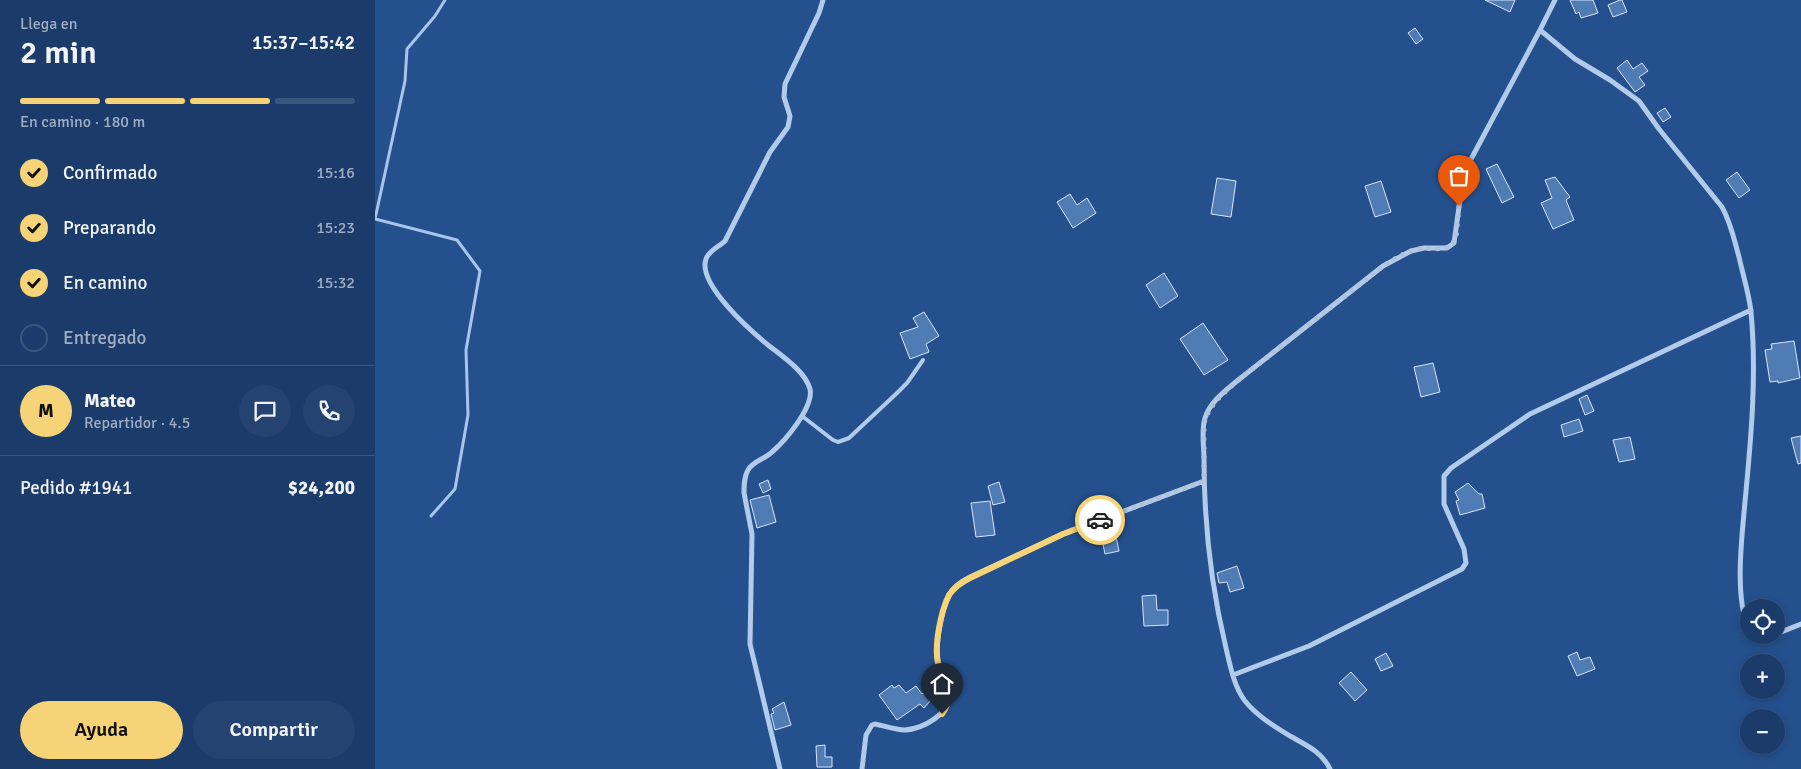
<!DOCTYPE html>
<html lang="es">
<head>
<meta charset="utf-8">
<style>
	body { margin:0; font-family:Signika,sans-serif; background:#244370; color:#f1f3f6; height:100vh; display:flex; flex-direction:column; font-size:19px; white-space:nowrap }
	* { box-sizing:border-box; margin:0 }
	p { font-size:16px; color:#a0adc1 }
	.icon { flex:none; width:28px; height:28px; fill:none; stroke:currentColor; stroke-width:2; stroke-linecap:round; stroke-linejoin:round }
	.map { position:relative; flex:1; overflow:hidden }
	.side { display:flex; flex-direction:column; background:#1b3c6a; width:375px }
	.side>* { flex:none }
	.controls { position:absolute; left:1365px; top:599px; display:grid; gap:10px }
	.controls a { display:grid; place-items:center; width:45px; height:45px; border-radius:50%; background:#1b3c6a; box-shadow:0 2px 8px #0003,0 0 0 1px #39567e; font-size:25px }
	.pin { position:absolute; display:grid; place-items:center; width:42px; height:42px; color:#fff; margin:-51px -21px; border-radius:50% 50% 50% 0; rotate:-45deg; box-shadow:0 0 5px #0007 }
	.pin .icon { rotate:45deg }
	.courier { position:absolute; display:grid; place-items:center; width:50px; height:50px; margin:-25px; border:4px solid #f6d376; border-radius:50%; background:#fff; color:#222; box-shadow:0 1px 6px #0007 }
	.headline em { font-style:normal; font-weight:600 }
	.headline div { display:flex; flex-direction:column-reverse }
	.headline { display:flex; align-items:center; justify-content:space-between; height:85px; padding:0 20px }
	h1 { font-size:32px; font-weight:600; line-height:38px }
	.bar { display:grid; grid-template-columns:repeat(4,1fr); gap:8px 5px; align-content:center; height:60px; padding:0 20px }
	.bar i { height:6px; border-radius:4px; background:#39567e }
	.bar .current { background:#f6d376 }
	.bar p { grid-column:span 4 }
	.line { display:flex; align-items:center; gap:12px; padding:0 20px; border-top:1px solid #39567e }
	.line div { flex:1 }
	.round { display:grid; place-items:center; flex:none; width:52px; height:52px; border-radius:26px; background:#244370 }
	ol { padding:0 20px; list-style:none }
	li { display:flex; align-items:center; gap:15px; height:55px }
	li p { margin-inline-start:auto }
	li .icon { padding:5px; border-radius:50%; background:#f6d376; color:#111; stroke-width:4 }
	li:last-child { color:#a0adc1 }
	li i { width:28px; height:28px; border:2px solid #39567e; border-radius:50% }
	.cta { display:flex; gap:10px; margin-top:auto; padding:10px 20px }
	.cta a { flex:1; height:58px; border-radius:30px; background:#f6d376; color:#111; font-size:20px; font-weight:600; line-height:58px; text-align:center }
	.cta a+a { background:#244370; color:#f1f3f6 }
	main { display:flex; flex:1; min-height:0 }
	.map>svg:first-child { display:block }
	.lines { fill:none; stroke-linecap:round; stroke-linejoin:round }
	.stream { stroke:#a7c6ec; stroke-width:3 }
	.building { fill:#507cb6; stroke:#d7e6f8 }
	.service { stroke:#b3cbeb; stroke-width:4 }
	.minor { stroke:#b3cbeb; stroke-width:5 }
	.done { stroke:#b2c2d7; stroke-width:5; stroke-dasharray:0 9 }
	.route { stroke:#f6d376; stroke-width:6 }
</style>
</head>
<body>
<main>
<section class="side">
<div class="headline"><div><h1>2 min</h1><p>Llega en</p></div><em>15:37–15:42</em></div>
<div class="bar"><i class="current"></i><i class="current"></i><i class="current"></i><i></i><p>En camino · 180 m</p></div>
<ol>
<li><svg class="icon" aria-label="check" viewBox="0 0 24 24"><path d="M5 12l5 5 9-10"/></svg>Confirmado<p>15:16</p></li>
<li><svg class="icon" aria-label="check" viewBox="0 0 24 24"><path d="M5 12l5 5 9-10"/></svg>Preparando<p>15:23</p></li>
<li><svg class="icon" aria-label="check" viewBox="0 0 24 24"><path d="M5 12l5 5 9-10"/></svg>En camino<p>15:32</p></li>
<li><i></i>Entregado</li>
</ol>
<div class="line" style="height:90px"><b class="round" style="background:#f6d376;color:#111">M</b><div><b>Mateo</b><p>Repartidor · 4.5</p></div><a class="round"><svg class="icon" aria-label="chat" viewBox="0 0 24 24"><path d="M4 5h16v11H9l-5 4z"/></svg></a><a class="round"><svg class="icon" aria-label="phone" viewBox="0 0 24 24"><path d="M5 4h4l2 5-3 2q2 4 5 5l2-3 5 2v4C11 20 4 13 5 4z"/></svg></a></div>
<div class="line" style="height:65px"><div>Pedido #1941</div><b>$24,200</b></div>
<div class="cta"><a>Ayuda</a><a>Compartir</a></div>
</section>
<div class="map">
<svg width="1426" height="769" viewBox="0 0 1426 769">
	<rect width="100%" height="100%" fill="#24508d"/>
	<g class="lines">
		<path class="stream" d="M0,219L82,240L105,271L91,350L93,415L80,489L56,516
			M0,219L30,81L32,49L60,16L70,0"/>
	</g>
	<path class="building" d="M1110,0H1140L1135,12Z
		M1195,0H1218L1223,13L1206,18L1204,12L1201,14Z
		M1245,0H1247L1252,12L1238,17L1233,5Z
		M1040,28L1048,39L1041,44L1033,33Z
		M1252,60L1258,69L1267,63L1273,71L1264,77L1270,85L1260,92L1242,68Z
		M1290,108L1296,117L1288,122L1282,113Z
		M1122,164L1139,197L1127,203L1111,169Z
		M1362,172L1375,190L1364,198L1351,180Z
		M1180,177L1195,197L1191,200L1199,220L1178,229L1166,203L1177,198L1170,180Z
		M842,178L861,181L856,217L836,214Z
		M1006,181L1016,212L1000,217L990,186Z
		M695,194L702,205L712,198L721,213L698,228L682,202Z
		M789,273L803,296L785,308L771,285Z
		M549,312L564,336L551,344L554,352L535,359L525,333L543,327L538,318Z
		M828,323L853,360L829,375L805,339Z
		M1419,341L1425,378L1403,383V381L1395,382L1390,350L1397,349L1396,344Z
		M1058,363L1065,392L1046,397L1039,367Z
		M1212,395L1219,411L1210,415L1204,399Z
		M1204,419L1208,431L1189,437L1186,425Z
		M1426,436V463L1423,464L1416,438Z
		M1255,437L1260,459L1244,462L1238,440Z
		M393,480L396,489L388,493L384,484Z
		M624,482L630,502L618,505L613,486Z
		M1093,483L1104,494H1107L1110,508L1085,515L1081,501L1084,500L1080,492Z
		M394,495L401,522L382,528L375,500Z
		M615,501L620,535L601,537L596,503Z
		M740,532L744,551L730,554L726,535Z
		M862,566L869,588L855,592L852,582L844,583L842,573Z
		M781,595L782,610H793V625L769,626L767,596Z
		M1202,652L1205,660L1215,657L1220,669L1202,676L1193,656Z
		M1011,653L1018,666L1006,671L1000,659Z
		M976,672L992,690L980,701L964,683Z
		M517,685L519,688L524,685L531,693L541,686L547,694L548,693L556,700L549,708L545,704L522,720L504,695Z
		M409,702L416,725L400,730L396,714L399,713L397,709Z
		M450,745V757H457V767H442L441,746Z"/>
	<g class="lines">
		<path class="service" d="M427,416L458,440L463,442L474,438L522,393L532,383L548,360"/>
		<path class="minor" d="M1165,30L1200,59L1235,80L1264,101L1284,129L1347,207C1356,223 1359,239 1364,257C1368,275 1374,294 1376,312C1382,375 1376,439 1370,502C1367,536 1359,598 1374,629
			M1401,634L1426,624
			M1378,635L1384,638L1399,635
			M858,675L934,646L1087,569L1091,563L1089,549L1069,504V476L1076,468L1155,414L1376,310
			M405,769L375,644L377,534L369,493C369,485 369,477 373,470C378,461 390,459 397,452C410,441 439,407 435,389C430,371 407,356 393,345C376,331 322,284 331,259C334,250 344,247 350,241L395,152L413,127L415,116L409,97L410,84L444,13L448,0
			M487,769L491,735L497,725L500,724C510,726 520,730 530,730C547,729 576,714 574,694C574,683 565,673 563,662C560,644 566,610 575,594C579,586 587,581 595,577L688,534L829,481
			M955,769C947,752 931,745 915,736C899,726 882,716 870,701C859,687 855,665 851,648C836,586 829,523 829,459C829,446 826,431 830,418C835,402 850,391 862,381L1008,266L1036,251L1049,248H1072L1079,243L1087,185L1094,163L1165,30L1180,0"/>
	</g>
	<g class="lines">
		<path class="done" d="M725,520L829,481V424C833,405 848,394 862,381L1008,266C1020,259 1031,251 1044,249C1055,247 1066,251 1076,246L1081,238L1084,206"/>
		<path class="route" d="M567,714C582,693 568,684 563,663C559,645 566,611 574,595C579,587 587,582 595,578L688,534L725,520"/>
	</g>
</svg>
<div class="controls">
<a><svg class="icon" aria-label="locate" viewBox="0 0 24 24"><circle cx="12" cy="12" r="6"/><path d="M12 2v4M12 18v4M2 12h4M18 12h4"/></svg></a>
<a>+</a>
<a>−</a>
</div>
<div class="pin" style="left:1084px;top:206px;background:#ea580c"><svg class="icon" aria-label="bag" viewBox="0 0 24 24"><path d="M5 8h14l-1 12H6zM9 8a3 3 0 0 1 6 0"/></svg></div>
<div class="pin" style="left:567px;top:714px;background:#1f2937"><svg class="icon" aria-label="home" viewBox="0 0 24 24"><path d="M3 11l9-7 9 7M6 9v11h12V9"/></svg></div>
<div class="courier" style="left:725px;top:520px"><svg class="icon" aria-label="car" viewBox="0 0 24 24"><path d="M5 17H2v-5l4-1 3-4h7l3 4 3 1v5h-3M9 17h6M6 11h13"/><circle cx="7" cy="17" r="2"/><circle cx="17" cy="17" r="2"/></svg></div>
</div>
</main>
</body>
</html>
